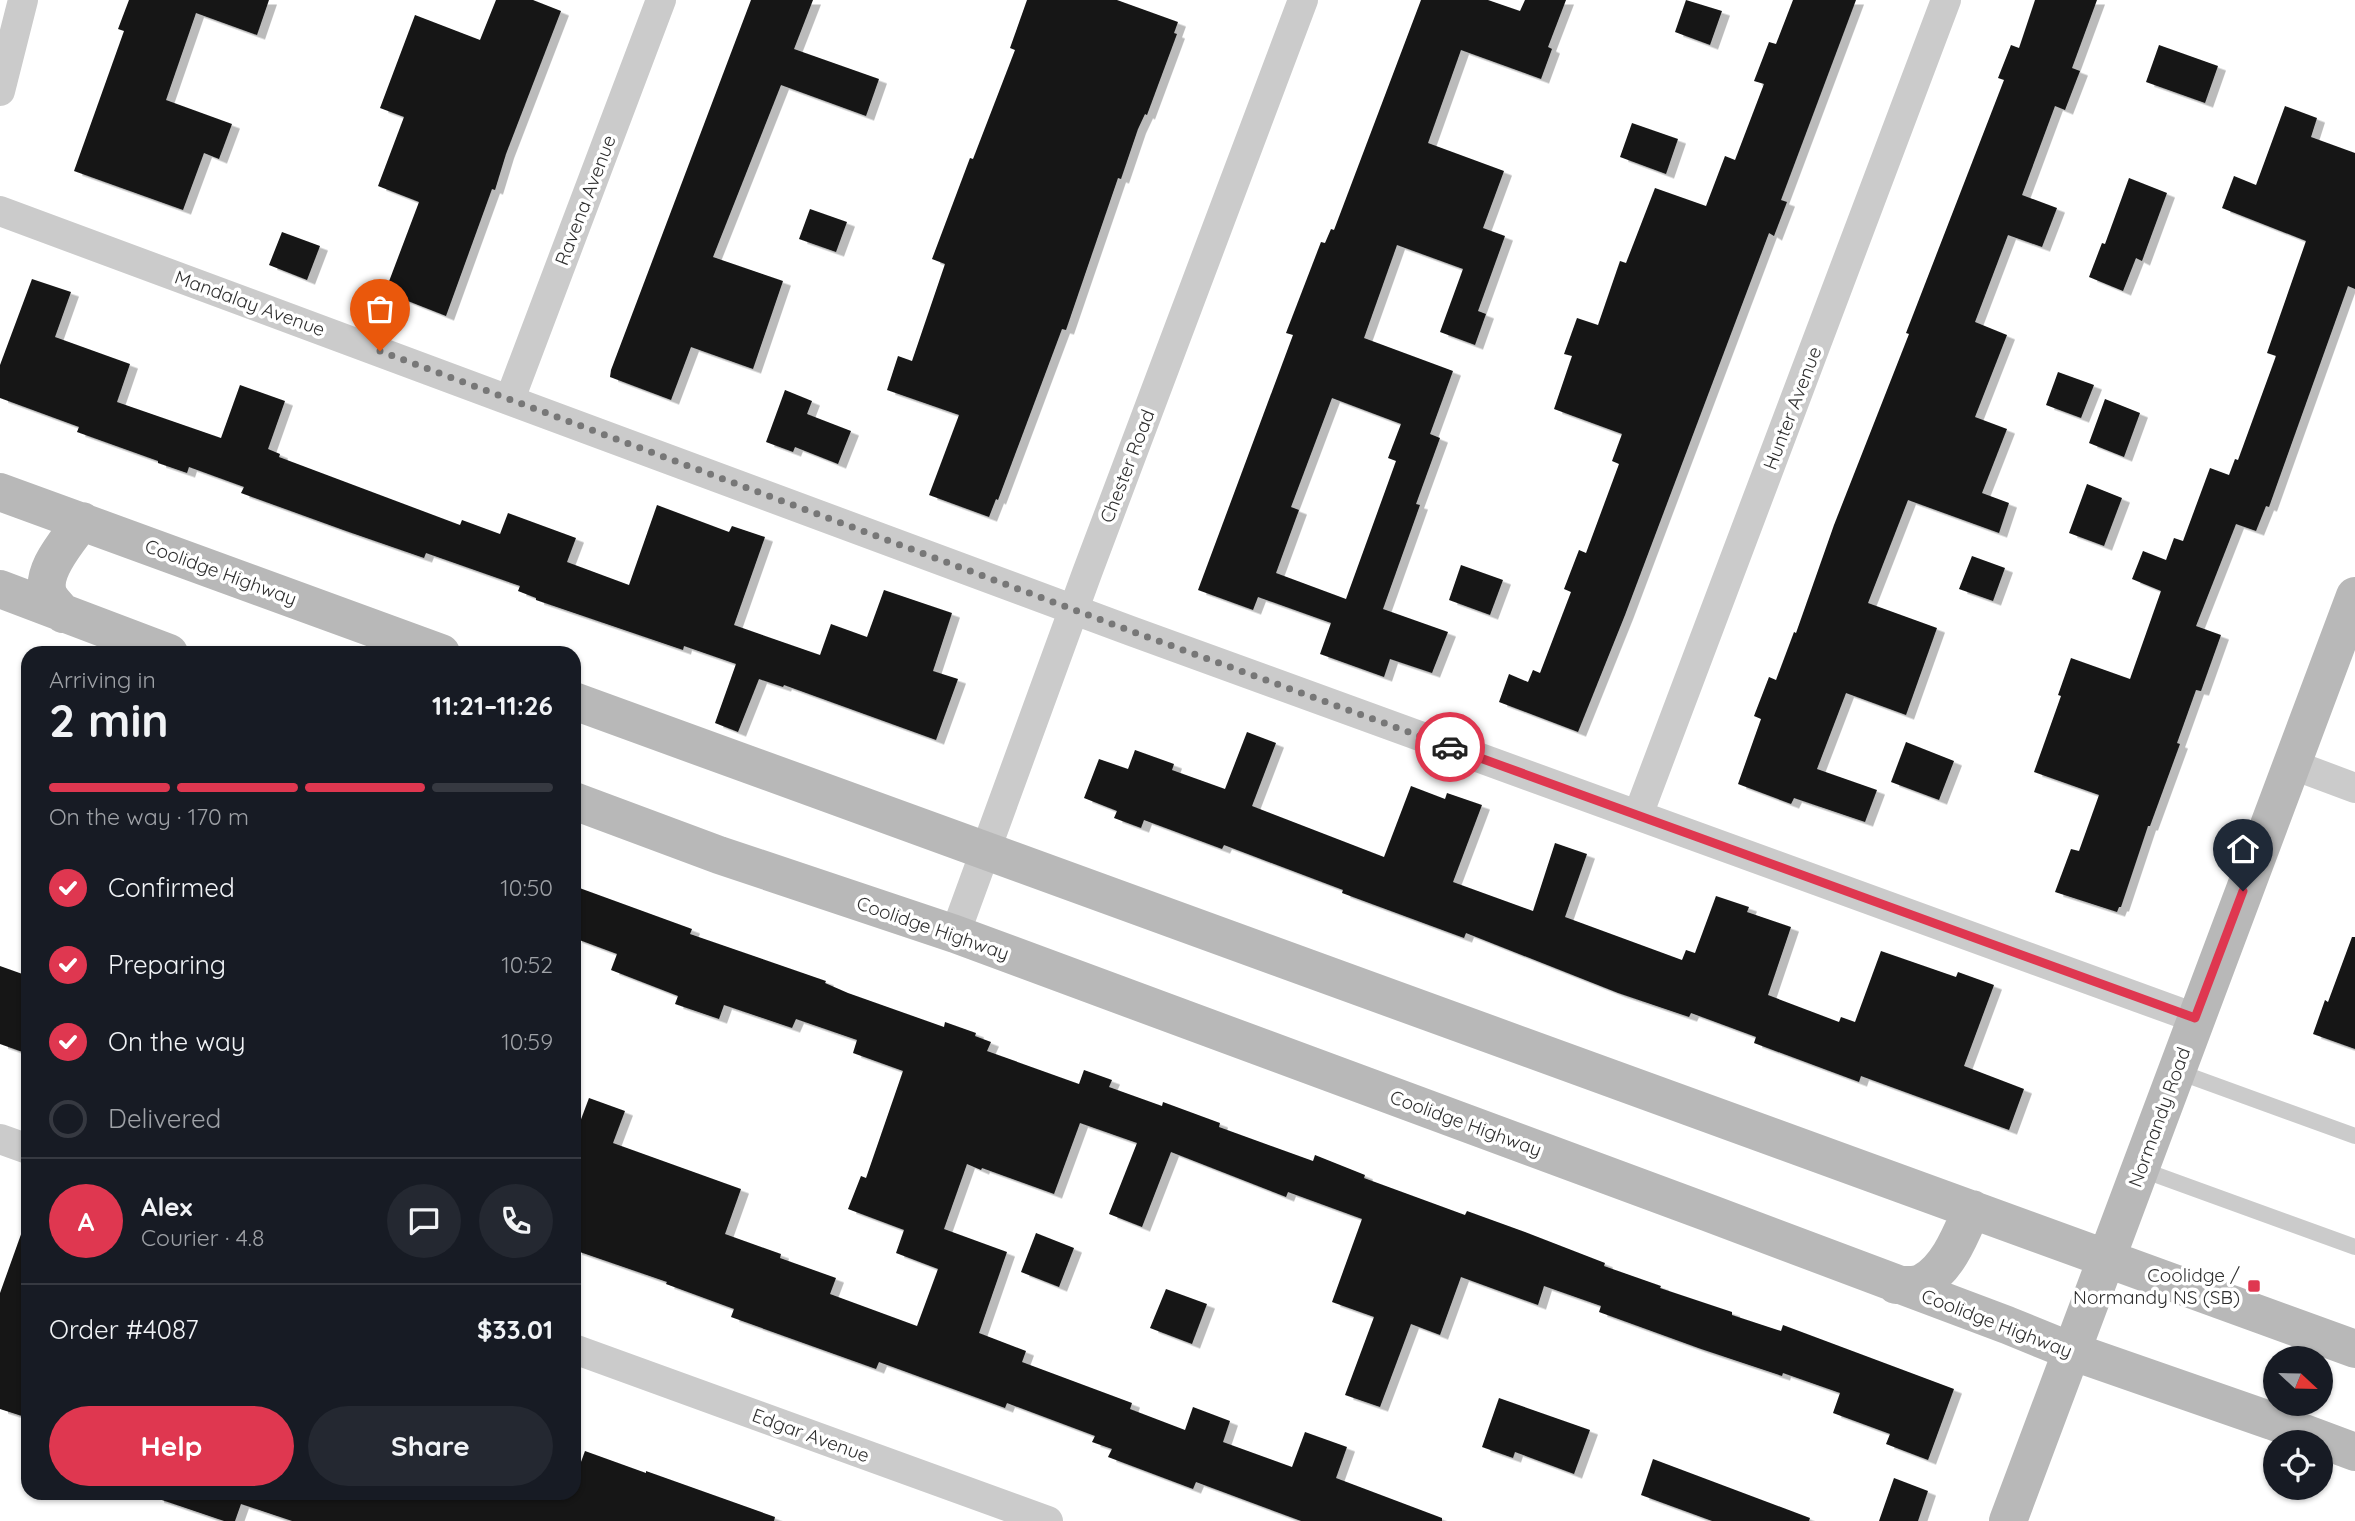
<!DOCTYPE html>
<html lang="en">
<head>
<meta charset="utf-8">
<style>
	body { margin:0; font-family:Quicksand,sans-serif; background:#242831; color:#f1f3f6; height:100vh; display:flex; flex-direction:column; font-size:26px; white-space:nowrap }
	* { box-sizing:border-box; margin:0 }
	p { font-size:23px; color:#9ea1a6 }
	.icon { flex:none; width:38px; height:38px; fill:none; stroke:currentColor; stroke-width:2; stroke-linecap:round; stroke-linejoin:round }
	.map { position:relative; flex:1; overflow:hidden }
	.side { position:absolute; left:21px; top:646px; width:560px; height:854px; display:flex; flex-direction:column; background:#171b24; border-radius:21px; box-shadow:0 2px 5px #0004 }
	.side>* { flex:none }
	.needle { width:46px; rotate:112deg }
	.fabs { position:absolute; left:2263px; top:1346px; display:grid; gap:14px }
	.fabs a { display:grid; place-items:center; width:70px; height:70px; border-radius:50%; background:#171b24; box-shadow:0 2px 5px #0004; font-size:35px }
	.pin { position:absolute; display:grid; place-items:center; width:60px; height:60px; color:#fff; margin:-72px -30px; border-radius:50% 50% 50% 0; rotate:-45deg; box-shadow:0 0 7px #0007 }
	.pin .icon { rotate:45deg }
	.courier { position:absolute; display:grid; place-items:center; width:70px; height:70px; margin:-35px; border:5px solid #df3750; border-radius:50%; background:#fff; color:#222; box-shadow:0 2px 9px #0007 }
	.headline em { font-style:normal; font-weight:700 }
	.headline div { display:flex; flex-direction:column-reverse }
	.headline { display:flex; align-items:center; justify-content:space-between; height:119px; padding:0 28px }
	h1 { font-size:46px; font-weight:700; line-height:52px }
	.bar { display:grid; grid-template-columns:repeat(4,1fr); gap:10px 7px; align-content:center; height:84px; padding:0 28px }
	.bar i { height:9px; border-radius:5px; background:#363941 }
	.bar .selected { background:#df3750 }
	.bar p { grid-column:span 4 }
	.line { display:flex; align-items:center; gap:18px; padding:0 28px; border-top:2px solid #363941 }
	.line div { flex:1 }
	.round { display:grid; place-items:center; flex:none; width:74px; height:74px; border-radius:37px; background:#242831 }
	ol { padding:0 28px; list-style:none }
	li { display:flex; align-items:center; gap:21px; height:77px }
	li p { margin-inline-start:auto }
	li .icon { padding:7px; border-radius:50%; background:#df3750; color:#fff; stroke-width:4 }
	li:last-child { color:#9ea1a6 }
	li i { width:38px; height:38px; border:4px solid #363941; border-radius:50% }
	.primary-button { display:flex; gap:14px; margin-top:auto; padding:14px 28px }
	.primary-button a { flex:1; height:80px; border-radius:42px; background:#df3750; color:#fff; font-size:28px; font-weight:700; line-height:80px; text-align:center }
	.primary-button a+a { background:#242831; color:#f1f3f6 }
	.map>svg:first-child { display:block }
	.building { fill:#151515; fill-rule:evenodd; filter:url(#shadow) }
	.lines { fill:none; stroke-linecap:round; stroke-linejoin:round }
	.lane { stroke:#cbcbcb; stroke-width:16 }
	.street { stroke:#cbcbcb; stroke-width:30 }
	.secondary { stroke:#b8b8b8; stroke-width:38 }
	.done { stroke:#777; stroke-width:7; stroke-dasharray:0 12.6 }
	.route { stroke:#df3750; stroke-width:9 }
	.poi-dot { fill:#df3750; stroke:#fff; stroke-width:2.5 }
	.labels { text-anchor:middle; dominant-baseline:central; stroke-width:7; stroke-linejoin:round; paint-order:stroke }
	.street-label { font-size:19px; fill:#2e2e2e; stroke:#fff }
	.poi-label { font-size:19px; fill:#2e2e2e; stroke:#fff; text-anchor:end }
</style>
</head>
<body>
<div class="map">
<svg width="2355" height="1521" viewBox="0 0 2355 1521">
	<defs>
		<filter id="shadow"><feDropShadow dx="8" dy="4.5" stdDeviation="0" flood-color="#0004"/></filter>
	</defs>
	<rect width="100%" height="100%" fill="#fff"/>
	<path class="building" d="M129,0H269L257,35L196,13L166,100L232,124L219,159L204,153L183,210L74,171L124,31L118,29Z
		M496,0H533L561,11L506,154L495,190L492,189L446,316L385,292L419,202L378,186L404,117L380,108L415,15L480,40Z
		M751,0H813L794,49L879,79L866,116L781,85L713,257L783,281L753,369L691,347L671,400L610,377L611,370Z
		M1027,0H1117L1178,22L1174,33L1177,34L1147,115L1145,114L1138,129L1121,179L1118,178L1066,330L1062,329L998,500L996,499L989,517L929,495L959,415L887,390L898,356L912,361L945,264L932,259L970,158L973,159L1015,50L1010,48Z
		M1421,0H1488L1520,11L1525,0H1566L1548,47L1552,49L1541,79L1461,50L1428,143L1504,171L1483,228L1505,236L1478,311L1486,314L1475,345L1440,332L1463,269L1397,245L1364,338L1453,371L1430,434L1440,438L1416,504L1420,505L1383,609L1448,632L1432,673L1390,659L1384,677L1320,654L1331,623L1258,597L1253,610L1198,590L1293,335L1286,333L1321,242L1325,243L1331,229L1334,230ZM1332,398L1401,424L1388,458L1396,461L1346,599L1276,573L1299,510L1291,507Z
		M1686,0L1722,11L1710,45L1675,32Z
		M1793,0H1856L1781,200L1787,202L1774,236L1769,233L1625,615L1578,732L1499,702L1509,674L1528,682L1533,670L1540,673L1571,592L1564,589L1579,550L1586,553L1619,464L1612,461L1622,434L1554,409L1572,356L1564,354L1577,318L1598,325L1620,261L1626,263L1655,188L1706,206L1725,156L1735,160L1764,84L1754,81L1769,42L1776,44Z
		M2035,0H2097L2072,68L2080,71L2065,110L2055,106L2022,195L2057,208L2042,247L2008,235L1975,322L2007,335L1975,417L2007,429L1982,493L2009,503L1999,533L1908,500L1868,603L1937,628L1906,715L1846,693L1817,769L1877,790L1865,822L1794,798L1791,804L1738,784L1761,719L1754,716L1769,677L1776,680L1794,632L1796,633L1834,525L1909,334L1906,333L2004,80L1998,78L2011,45L2019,48Z
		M2159,45L2218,66L2205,103L2146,82Z
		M2285,106L2317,118L2311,137L2355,153V289L2348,286L2269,507L2266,506L2256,531L2236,524L2196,626L2221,635L2201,691L2196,690L2177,743L2180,744L2150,826H2148L2121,907H2119L2117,912L2055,892L2071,849L2079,851L2099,795L2034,772L2061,696L2058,695L2071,658L2130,679L2161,591L2132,579L2143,551L2166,560L2174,538L2183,541L2210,468L2229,475L2235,459L2238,460L2276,356L2267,353L2306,241L2222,208L2234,176L2256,185Z
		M1632,123L1678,139L1666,174L1620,157Z
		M2129,178L2167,193L2142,261L2136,258L2123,291L2089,277L2102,243L2105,244Z
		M810,209L847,222L836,252L799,239Z
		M282,232L320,246L307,280L269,265Z
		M32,279L71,292L55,337L130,364L117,402L221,438L240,385L285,401L268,449L280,454L279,457L460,525L462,520L500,534L508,513L576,538L567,562L629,585L657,505L729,532L732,526L765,537L734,625L820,655L831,624L867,637L884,590L952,613L933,671L958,679L936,740L784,685L783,687L759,679L738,732L715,723L736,664L684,646L683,650L536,600V598L518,591L520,586L426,553L424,558L346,531L241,493L244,487L189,467L187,473L158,463V461L77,432L79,427L0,398V365Z
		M2058,372L2094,385L2081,418L2046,405Z
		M785,390L812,401L807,414L851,431L838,464L795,447L793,452L766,442Z
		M2105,399L2140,413L2124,457L2089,443Z
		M2087,484L2122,498L2104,546L2069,533Z
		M1972,556L2005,568L1993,601L1959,589Z
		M1461,565L1503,580L1490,615L1449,600Z
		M1247,732L1276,743L1252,806L1384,857L1411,786L1445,799L1447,793L1482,805L1453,882L1533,911L1555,843L1587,854L1565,917L1682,960L1686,950L1695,953L1716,896L1749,907L1747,912L1791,927L1768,995L1839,1022L1841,1017L1855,1022L1881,951L1956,977L1958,972L1994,985L1964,1066L2024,1089L2009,1130L1861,1076L1859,1082L1754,1043L1756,1037L1691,1013L1689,1017L1618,993L1466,933L1464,938L1342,893L1343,890L1224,845L1222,849L1144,820L1141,828L1114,818L1117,811L1084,798L1099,759L1128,769L1135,750L1174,764L1172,770L1225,789Z
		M1906,742L1954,761L1939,800L1891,782Z
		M574,886L692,929L690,934L826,981L825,983L848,993L944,1027L945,1022L976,1033L975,1036L991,1042L987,1051L1079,1084L1084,1070L1112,1080L1109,1087L1162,1106L1163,1102L1220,1123L1219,1127L1313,1161L1315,1155L1365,1175L1364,1178L1465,1215L1467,1211L1525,1232L1605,1263L1604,1266L1661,1286L1660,1288L1732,1312V1315L1781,1331L1783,1325L1954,1389L1928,1460L1886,1444L1890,1434L1833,1413L1840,1393L1783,1373L1782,1376L1701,1349L1599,1312L1601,1306L1544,1286L1538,1305L1461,1277L1440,1335L1411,1324L1380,1407L1345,1395L1374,1317L1332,1302L1362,1219L1288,1192L1286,1197L1171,1152L1142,1227L1109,1214L1137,1143L1080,1123L1054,1194L982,1168L981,1170L967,1164L944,1229L1007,1252L979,1333L1026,1351L1022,1362L1132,1403L1130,1409L1185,1430L1193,1407L1230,1421L1223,1442L1292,1467L1305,1432L1347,1447L1336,1478L1442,1518V1521H1301L1196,1482L1193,1489L1108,1457L1112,1449L1092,1442L1095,1436L1007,1403L1005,1408L879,1362L876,1369L731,1317L734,1309L666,1284L667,1282L574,1250V1138L589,1098L625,1111L613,1143L741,1189L725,1234L781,1254L780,1258L836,1278L830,1294L917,1326L938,1269L896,1253L904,1230L848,1209L861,1176L866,1178L903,1071L853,1053L857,1040L796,1019L792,1028L724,1005L719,1019L675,1004L678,996L611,970L617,954L574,938Z
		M2352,937H2355V1049L2313,1034L2325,1000L2328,1002Z
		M0,966L28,976V1054L0,1044Z
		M24,1226L28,1227V1418L0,1409V1293Z
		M1036,1233L1074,1248L1059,1287L1021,1272Z
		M1166,1289L1207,1304L1192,1344L1150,1328Z
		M1499,1398L1590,1430L1574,1474L1515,1452L1513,1458L1482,1447Z
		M585,1451L646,1473V1471L775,1517L774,1521H292L241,1504L235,1521H224L156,1498V1493H574V1481Z
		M1653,1459L1810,1518L1809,1521H1712L1641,1495Z
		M1894,1478L1928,1491L1918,1521H1879Z"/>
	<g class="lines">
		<path class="lane" d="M2176,1071L2355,1136
			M2140,1169L2355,1247"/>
		<path class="street" d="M0,91L23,0
			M0,211L1131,631L2195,1018
			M510,399L661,0
			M2291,764L2355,788
			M1638,815L1946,0
			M955,934L1087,573L1303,0
			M0,1139L28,1149
			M574,1349L1048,1521"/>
		<path class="secondary" d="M0,492L441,653
			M0,589L169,653
			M63,614C59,608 52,602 49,596C38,572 69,540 82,521
			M574,701L2355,1349
			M574,801L719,855L955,934L1709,1213L2007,1325L2071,1351L2272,1421L2355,1452
			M1896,1285C1904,1285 1916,1286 1923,1282C1948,1269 1961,1234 1972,1209
			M2008,1521L2355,596"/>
	</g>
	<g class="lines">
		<path class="done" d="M380,351L1131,631L1450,747"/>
		<path class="route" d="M1450,747L2195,1018L2243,891"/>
	</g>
	<rect class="poi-dot" x="2247" y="1279" width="14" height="14" rx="3.5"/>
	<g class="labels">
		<g class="street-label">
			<text transform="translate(585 200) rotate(-69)">Ravena Avenue</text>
			<text transform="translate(250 303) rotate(20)">Mandalay Avenue</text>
			<text transform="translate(1792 408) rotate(-69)">Hunter Avenue</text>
			<text transform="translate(1127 466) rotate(-69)">Chester Road</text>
			<text transform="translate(221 572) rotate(20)">Coolidge Highway</text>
			<text transform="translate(933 928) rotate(19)">Coolidge Highway</text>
			<text transform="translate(2159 1117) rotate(-70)">Normandy Road</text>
			<text transform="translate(1466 1123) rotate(20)">Coolidge Highway</text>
			<text transform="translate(1997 1323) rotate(21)">Coolidge Highway</text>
			<text transform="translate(811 1435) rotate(20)">Edgar Avenue</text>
		</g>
		<g class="poi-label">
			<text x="2240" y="1275">Coolidge /<tspan x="2240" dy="22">Normandy NS (SB)</tspan></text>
		</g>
	</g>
</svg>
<div class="fabs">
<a><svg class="needle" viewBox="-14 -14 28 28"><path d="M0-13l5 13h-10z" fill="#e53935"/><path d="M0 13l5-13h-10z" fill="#9ea1a6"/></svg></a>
<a><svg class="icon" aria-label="locate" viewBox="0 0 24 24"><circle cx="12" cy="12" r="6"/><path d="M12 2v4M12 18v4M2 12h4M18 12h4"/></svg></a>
</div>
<div class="pin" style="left:380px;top:351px;background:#ea580c"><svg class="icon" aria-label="bag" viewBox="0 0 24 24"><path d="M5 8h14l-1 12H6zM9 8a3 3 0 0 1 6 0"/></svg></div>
<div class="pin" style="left:2243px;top:891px;background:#1f2937"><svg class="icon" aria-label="home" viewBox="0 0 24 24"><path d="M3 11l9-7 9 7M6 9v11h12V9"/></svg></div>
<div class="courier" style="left:1450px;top:747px"><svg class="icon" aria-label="car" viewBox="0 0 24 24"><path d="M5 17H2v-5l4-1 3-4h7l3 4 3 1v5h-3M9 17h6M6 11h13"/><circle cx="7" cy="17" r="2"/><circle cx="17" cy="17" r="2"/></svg></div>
<section class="side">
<div class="headline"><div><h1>2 min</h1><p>Arriving in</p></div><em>11:21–11:26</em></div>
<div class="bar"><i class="selected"></i><i class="selected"></i><i class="selected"></i><i></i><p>On the way · 170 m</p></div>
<ol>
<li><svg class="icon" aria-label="check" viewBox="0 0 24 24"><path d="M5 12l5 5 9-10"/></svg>Confirmed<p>10:50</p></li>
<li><svg class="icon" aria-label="check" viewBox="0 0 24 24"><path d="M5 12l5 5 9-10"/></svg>Preparing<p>10:52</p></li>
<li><svg class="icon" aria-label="check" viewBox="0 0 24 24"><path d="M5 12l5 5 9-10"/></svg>On the way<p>10:59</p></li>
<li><i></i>Delivered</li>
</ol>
<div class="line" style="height:126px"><b class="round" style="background:#df3750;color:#fff">A</b><div><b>Alex</b><p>Courier · 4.8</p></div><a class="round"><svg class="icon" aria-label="chat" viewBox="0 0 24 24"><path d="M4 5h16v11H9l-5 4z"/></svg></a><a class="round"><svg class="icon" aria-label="phone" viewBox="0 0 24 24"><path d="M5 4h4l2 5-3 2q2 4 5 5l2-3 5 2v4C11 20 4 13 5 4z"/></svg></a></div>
<div class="line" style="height:91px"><div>Order #4087</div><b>$33.01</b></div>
<div class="primary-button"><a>Help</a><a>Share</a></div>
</section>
</div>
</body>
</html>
